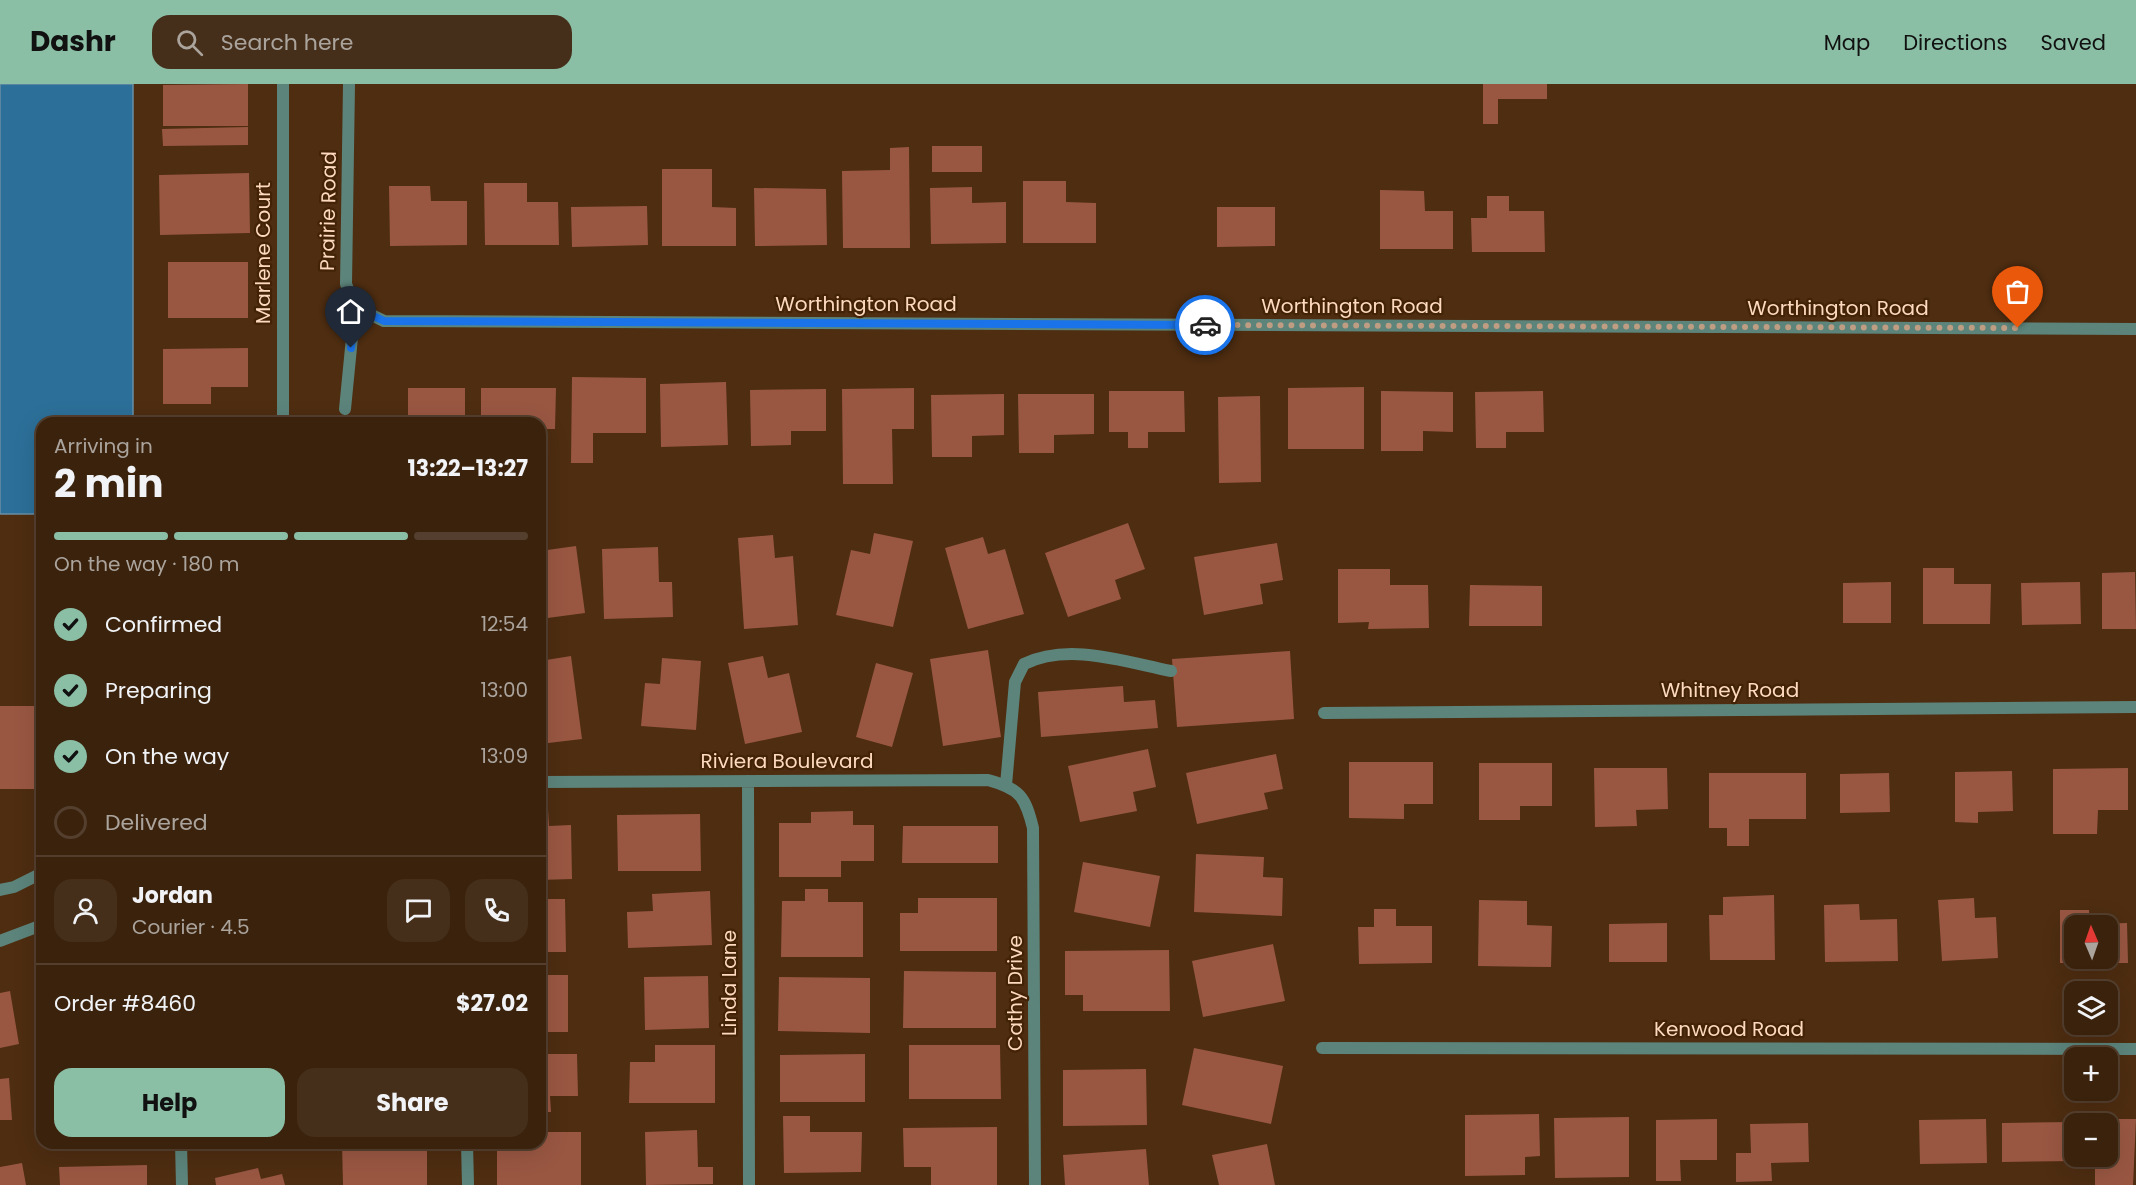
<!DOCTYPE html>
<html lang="en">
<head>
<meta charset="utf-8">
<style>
	body { margin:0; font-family:Poppins,sans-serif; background:#452f1b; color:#f1f3f6; height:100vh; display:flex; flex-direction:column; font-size:22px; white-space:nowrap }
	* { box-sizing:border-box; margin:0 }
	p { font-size:20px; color:#aba49d }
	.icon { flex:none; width:33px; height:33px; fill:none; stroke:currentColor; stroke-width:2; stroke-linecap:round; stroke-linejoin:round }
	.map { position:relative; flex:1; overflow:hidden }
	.side { position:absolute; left:36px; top:333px; width:510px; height:732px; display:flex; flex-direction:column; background:#3a220d; border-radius:18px; box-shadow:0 6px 24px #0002,0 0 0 2px #543f2e }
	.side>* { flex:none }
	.needle { width:39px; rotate:358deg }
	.controls { position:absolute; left:2064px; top:831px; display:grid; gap:12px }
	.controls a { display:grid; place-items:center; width:54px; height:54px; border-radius:12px; background:#3a220d; box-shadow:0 6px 24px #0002,0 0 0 2px #543f2e; font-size:30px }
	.pin { position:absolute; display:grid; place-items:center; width:51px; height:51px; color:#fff; margin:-62px -26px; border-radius:50% 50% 50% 0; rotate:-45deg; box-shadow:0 0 6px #0007 }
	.pin .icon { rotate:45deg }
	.courier { position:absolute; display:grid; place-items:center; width:60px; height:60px; margin:-30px; border:4px solid #1a73e8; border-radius:50%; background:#fff; color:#222; box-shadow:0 2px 8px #0007 }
	.summary em { font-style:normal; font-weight:700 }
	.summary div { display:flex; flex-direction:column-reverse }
	.summary { display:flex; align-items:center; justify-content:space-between; height:102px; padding:0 18px }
	h1 { font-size:39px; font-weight:700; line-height:45px }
	.bar { display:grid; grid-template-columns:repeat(4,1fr); gap:9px 6px; align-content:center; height:72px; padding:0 18px }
	.bar i { height:8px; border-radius:4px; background:#543f2e }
	.bar .active { background:#8abfa5 }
	.bar p { grid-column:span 4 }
	.line { display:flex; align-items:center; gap:15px; padding:0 18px; border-top:2px solid #543f2e }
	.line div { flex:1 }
	.round { display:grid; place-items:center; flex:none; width:63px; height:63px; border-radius:18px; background:#452f1b }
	ol { padding:0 18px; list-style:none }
	li { display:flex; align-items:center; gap:18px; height:66px }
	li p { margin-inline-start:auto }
	li .icon { padding:6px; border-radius:50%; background:#8abfa5; color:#111; stroke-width:4 }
	li:last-child { color:#aba49d }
	li i { width:33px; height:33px; border:3px solid #543f2e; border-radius:50% }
	.primary-button { display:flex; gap:12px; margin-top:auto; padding:12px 18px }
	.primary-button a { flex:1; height:69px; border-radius:18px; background:#8abfa5; color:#111; font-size:24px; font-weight:700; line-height:69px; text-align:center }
	.primary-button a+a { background:#452f1b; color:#f1f3f6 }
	header { display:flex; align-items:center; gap:36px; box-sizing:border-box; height:84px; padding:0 30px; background:#8abfa5; color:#111 }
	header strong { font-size:28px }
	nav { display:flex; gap:33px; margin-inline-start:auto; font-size:21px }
	.search { width:420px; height:54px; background:#452f1b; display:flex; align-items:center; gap:15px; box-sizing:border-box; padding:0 21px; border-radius:18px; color:#aba49d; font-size:22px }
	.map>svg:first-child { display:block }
	.water { fill:#2c6f98; stroke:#6a8fa4; stroke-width:1.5 }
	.building { fill:#995742 }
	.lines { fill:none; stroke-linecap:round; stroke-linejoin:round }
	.lane { stroke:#5c847b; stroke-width:12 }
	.street { stroke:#5c847b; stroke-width:12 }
	.done { stroke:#bf9d82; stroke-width:6; stroke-dasharray:0 10.8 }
	.route { stroke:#1a73e8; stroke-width:8 }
	.labels { text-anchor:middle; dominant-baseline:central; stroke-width:4.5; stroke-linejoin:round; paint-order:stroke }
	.street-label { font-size:20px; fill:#fcd9bf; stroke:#432306 }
</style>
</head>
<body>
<header>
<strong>Dashr</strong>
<div class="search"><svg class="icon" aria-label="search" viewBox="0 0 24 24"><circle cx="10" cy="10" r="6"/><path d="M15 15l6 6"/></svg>Search here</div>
<nav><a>Map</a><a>Directions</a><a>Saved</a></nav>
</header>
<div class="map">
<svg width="2136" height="1101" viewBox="0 0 2136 1101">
	<rect width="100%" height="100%" fill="#4e2d11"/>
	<path class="water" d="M0,0H133V339H42V430H0Z"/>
	<path class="building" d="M248,0V42H163V1Z
		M1483,0H1547V15H1498V40H1483Z
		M248,43V61L163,62L162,45Z
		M932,62H982V88H932Z
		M909,63L910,164H843L842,87L890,86V64Z
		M662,85H712V123L736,124V162H662Z
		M249,89L250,149L160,151L159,91Z
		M1023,97H1066V118L1096,119V159H1023Z
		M484,99H527V118H558L559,161H485Z
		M389,102H430L431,117H467V161L390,162Z
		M972,103V119L1006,118V159L931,160L930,104Z
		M754,104L826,105L827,161L755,162Z
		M1380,106L1424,107L1425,127H1453V165H1380Z
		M1487,112H1509V127H1544L1545,168H1472L1471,134H1487Z
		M647,122L648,161L572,163L571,123Z
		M1217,123H1275V162L1217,163Z
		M168,178H248V234H168Z
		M248,264V303H211V320H163V265Z
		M572,293L646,294V349H593V379H571Z
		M726,298L728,361L661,363L660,300Z
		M1364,303V365H1288V304Z
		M408,304H465V339H408Z
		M481,304H556L555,345H540V339H481Z
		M914,304V345H892L893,400H843L842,305Z
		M826,305V347H791V361L751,362L750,306Z
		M1109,307H1184L1185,348H1148V364H1128V348H1109Z
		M1381,307L1453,308V348L1423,347V367H1381Z
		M1543,307L1544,348H1506V364H1476L1475,308Z
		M1004,310V351L972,352V373H932L931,311Z
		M1018,310H1094V350L1054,351V369H1019Z
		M1260,312L1261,398L1219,399L1218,313Z
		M220,333V339H185V335Z
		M1128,439L1145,485L1115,496L1121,515L1068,533L1045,469Z
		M874,449L913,457L893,543L836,531L851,466L870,470Z
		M773,451L775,474L793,472L798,541L744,545L738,454Z
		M983,453L988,470L1005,465L1024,530L968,545L945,464Z
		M1277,459L1283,496L1260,500L1263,520L1204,531L1194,473Z
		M576,462L585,529L540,535V467Z
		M658,463L659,498H672L673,533L604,535L602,465Z
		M1923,484H1954V500H1991L1990,540H1923Z
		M1338,485H1390V501H1428L1429,544L1368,545L1369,538L1338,539Z
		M2135,488L2136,545H2102V489Z
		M1891,498V539H1843V499Z
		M2080,498L2081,540L2022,541L2021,499Z
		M1470,501L1542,502V542H1469Z
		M988,566L1001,653L943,662L930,575Z
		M1290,567L1294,635L1177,643L1172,575Z
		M571,572L582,655L540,660V577Z
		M763,572L768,594L789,589L802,648L745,660L728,579Z
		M662,574L701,577L696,646L641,642L645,599L660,600Z
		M876,579L913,589L892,663L856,653Z
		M1123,602L1124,618L1155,616L1158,644L1041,653L1038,608Z
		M0,622H42V705H0Z
		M1148,665L1156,703L1133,708L1137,727L1080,738L1068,682Z
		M1276,670L1283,705L1264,709L1268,725L1197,740L1186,689Z
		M1349,678H1433V720H1404V735L1349,734Z
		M1479,679H1552V722H1520V736H1479Z
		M1594,684H1667L1668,725L1636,726L1637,742L1595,743Z
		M2128,684V726H2098L2097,750H2053V685Z
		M2012,687L2013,727L1978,728V739L1955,738V688Z
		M1709,689H1806V735H1749V762H1727V744H1709Z
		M1889,689L1890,728L1840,729V690Z
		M540,726H548L549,742L571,741L572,795L540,796Z
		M853,727V741H874V777H841V793H779V739H811V728Z
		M700,730L701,787H618L617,731Z
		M903,742H998V779H902Z
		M1196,770L1264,773L1263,793L1283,794L1282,832L1194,828Z
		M1083,778L1160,792L1150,843L1074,828Z
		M805,805H828V818H863V873H781L782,817H805Z
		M710,807L712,861L628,864L627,828L653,827L652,810Z
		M1774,811L1775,876H1710L1709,831H1723V813Z
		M918,814H997V867H900V829H918Z
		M1974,814L1975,834L1996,833L1998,874L1942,877L1938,816Z
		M540,815H565L566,868H540Z
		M1479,816L1527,817V841L1552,842L1551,883L1478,882Z
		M1859,820L1860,836L1897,835L1898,877L1825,878L1824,821Z
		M1374,825H1396V842H1432V879L1359,880L1358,843H1374Z
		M2060,826H2089L2090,842H2074V874H2108V842L2094,840L2127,839L2128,879H2060Z
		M1667,839V878H1609V840Z
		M1273,860L1285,917L1203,933L1192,877Z
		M1169,866L1170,927H1083V911H1065V867Z
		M904,887L996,888V944H903Z
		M540,891H568V948H540Z
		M708,892L709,944L645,946L644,893Z
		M779,893L870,894V949L778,947Z
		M10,907L19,960L0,964V909Z
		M655,961H715V1019H629L630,978H655Z
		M909,961H1000L1001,1015H909Z
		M1194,964L1283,982L1271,1040L1182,1021Z
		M540,970H577L578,1012H550L551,1028H540Z
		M865,970V1018H780V971Z
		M1146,985L1147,1041L1063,1042V986Z
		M9,994L12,1036H0V995Z
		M1539,1030L1540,1072L1525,1073V1091L1465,1092V1031Z
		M783,1032H810V1048H862L861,1088L784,1089Z
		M1629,1033V1093L1555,1094L1554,1034Z
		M1717,1035V1076H1680L1681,1097H1656V1036Z
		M1986,1035L1987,1079L1920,1080L1919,1036Z
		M2095,1035H2136L2133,1101H2095V1072H2108V1040H2095Z
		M2074,1038V1072H2077V1077L2002,1078V1039Z
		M1808,1039L1809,1078L1771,1079L1772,1097L1736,1098V1069H1751L1750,1040Z
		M997,1043V1101H931V1083H904L903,1044Z
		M697,1046L698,1083H713V1100L646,1101L645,1048Z
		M540,1048H581V1101H497V1059H540Z
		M342,1059H427V1101H343Z
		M1267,1060L1275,1101H1219L1212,1071Z
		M1146,1065L1149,1101H1065L1063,1071Z
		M22,1079L26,1101H0V1083Z
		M147,1081V1101H60L59,1083Z
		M258,1084L261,1095L282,1090L285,1101H216L215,1094Z"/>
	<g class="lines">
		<path class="lane" d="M1006,701L1015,598L1024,580C1069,558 1125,578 1171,587"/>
		<path class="street" d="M355,223L384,237L2136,245
			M345,325L355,223L346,200L349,0
			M283,339V0
			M1324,629L2136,623
			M748,697L749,1101
			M540,698L988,696C1020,705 1025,712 1033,744L1035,1101
			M0,806L14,803L42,789
			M0,857L42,841
			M1322,964L2136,965
			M181,1059L182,1101
			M467,1059L468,1101"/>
	</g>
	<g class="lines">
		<path class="done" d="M1205,241L2018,244"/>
		<path class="route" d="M351,264L355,223L384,237L1205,241"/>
	</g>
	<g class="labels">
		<g class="street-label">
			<text transform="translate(328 127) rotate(-89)">Prairie Road</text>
			<text transform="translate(263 169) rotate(-90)">Marlene Court</text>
			<text x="866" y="220">Worthington Road</text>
			<text x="1352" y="222">Worthington Road</text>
			<text x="1838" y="224">Worthington Road</text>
			<text x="1730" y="606">Whitney Road</text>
			<text x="787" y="677">Riviera Boulevard</text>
			<text transform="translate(729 899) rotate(-90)">Linda Lane</text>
			<text transform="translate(1015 909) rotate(-90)">Cathy Drive</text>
			<text x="1729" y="945">Kenwood Road</text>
		</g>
	</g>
</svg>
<div class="controls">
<a><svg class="needle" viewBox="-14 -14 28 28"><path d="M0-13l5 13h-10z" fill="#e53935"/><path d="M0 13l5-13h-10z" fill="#aba49d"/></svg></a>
<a><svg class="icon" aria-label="layers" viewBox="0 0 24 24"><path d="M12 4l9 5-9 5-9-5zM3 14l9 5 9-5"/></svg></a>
<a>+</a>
<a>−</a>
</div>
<div class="pin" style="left:2018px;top:244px;background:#ea580c"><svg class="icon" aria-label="bag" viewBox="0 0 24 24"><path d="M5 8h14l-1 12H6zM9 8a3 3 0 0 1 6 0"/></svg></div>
<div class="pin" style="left:351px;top:264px;background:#1f2937"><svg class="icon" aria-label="home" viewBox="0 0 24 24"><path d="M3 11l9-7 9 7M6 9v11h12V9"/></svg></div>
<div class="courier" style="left:1205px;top:241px"><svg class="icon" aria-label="car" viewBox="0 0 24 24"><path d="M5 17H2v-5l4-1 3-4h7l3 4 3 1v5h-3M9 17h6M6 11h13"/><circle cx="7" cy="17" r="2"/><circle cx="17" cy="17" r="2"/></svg></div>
<section class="side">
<div class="summary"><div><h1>2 min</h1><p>Arriving in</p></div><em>13:22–13:27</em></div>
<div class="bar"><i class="active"></i><i class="active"></i><i class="active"></i><i></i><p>On the way · 180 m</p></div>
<ol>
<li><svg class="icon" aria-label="check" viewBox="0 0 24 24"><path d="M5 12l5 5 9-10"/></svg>Confirmed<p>12:54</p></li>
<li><svg class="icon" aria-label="check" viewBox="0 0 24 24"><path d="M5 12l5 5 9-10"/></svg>Preparing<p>13:00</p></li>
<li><svg class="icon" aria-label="check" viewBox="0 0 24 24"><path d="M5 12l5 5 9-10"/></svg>On the way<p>13:09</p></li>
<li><i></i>Delivered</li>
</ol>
<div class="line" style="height:108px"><a class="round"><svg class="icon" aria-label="person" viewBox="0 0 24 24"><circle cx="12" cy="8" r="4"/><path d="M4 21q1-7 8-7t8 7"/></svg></a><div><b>Jordan</b><p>Courier · 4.5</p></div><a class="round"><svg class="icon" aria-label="chat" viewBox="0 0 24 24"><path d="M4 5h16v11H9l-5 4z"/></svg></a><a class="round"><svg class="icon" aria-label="phone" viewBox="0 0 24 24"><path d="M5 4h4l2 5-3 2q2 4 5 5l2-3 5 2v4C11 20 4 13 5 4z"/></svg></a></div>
<div class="line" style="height:78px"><div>Order #8460</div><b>$27.02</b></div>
<div class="primary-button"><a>Help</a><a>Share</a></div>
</section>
</div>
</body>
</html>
